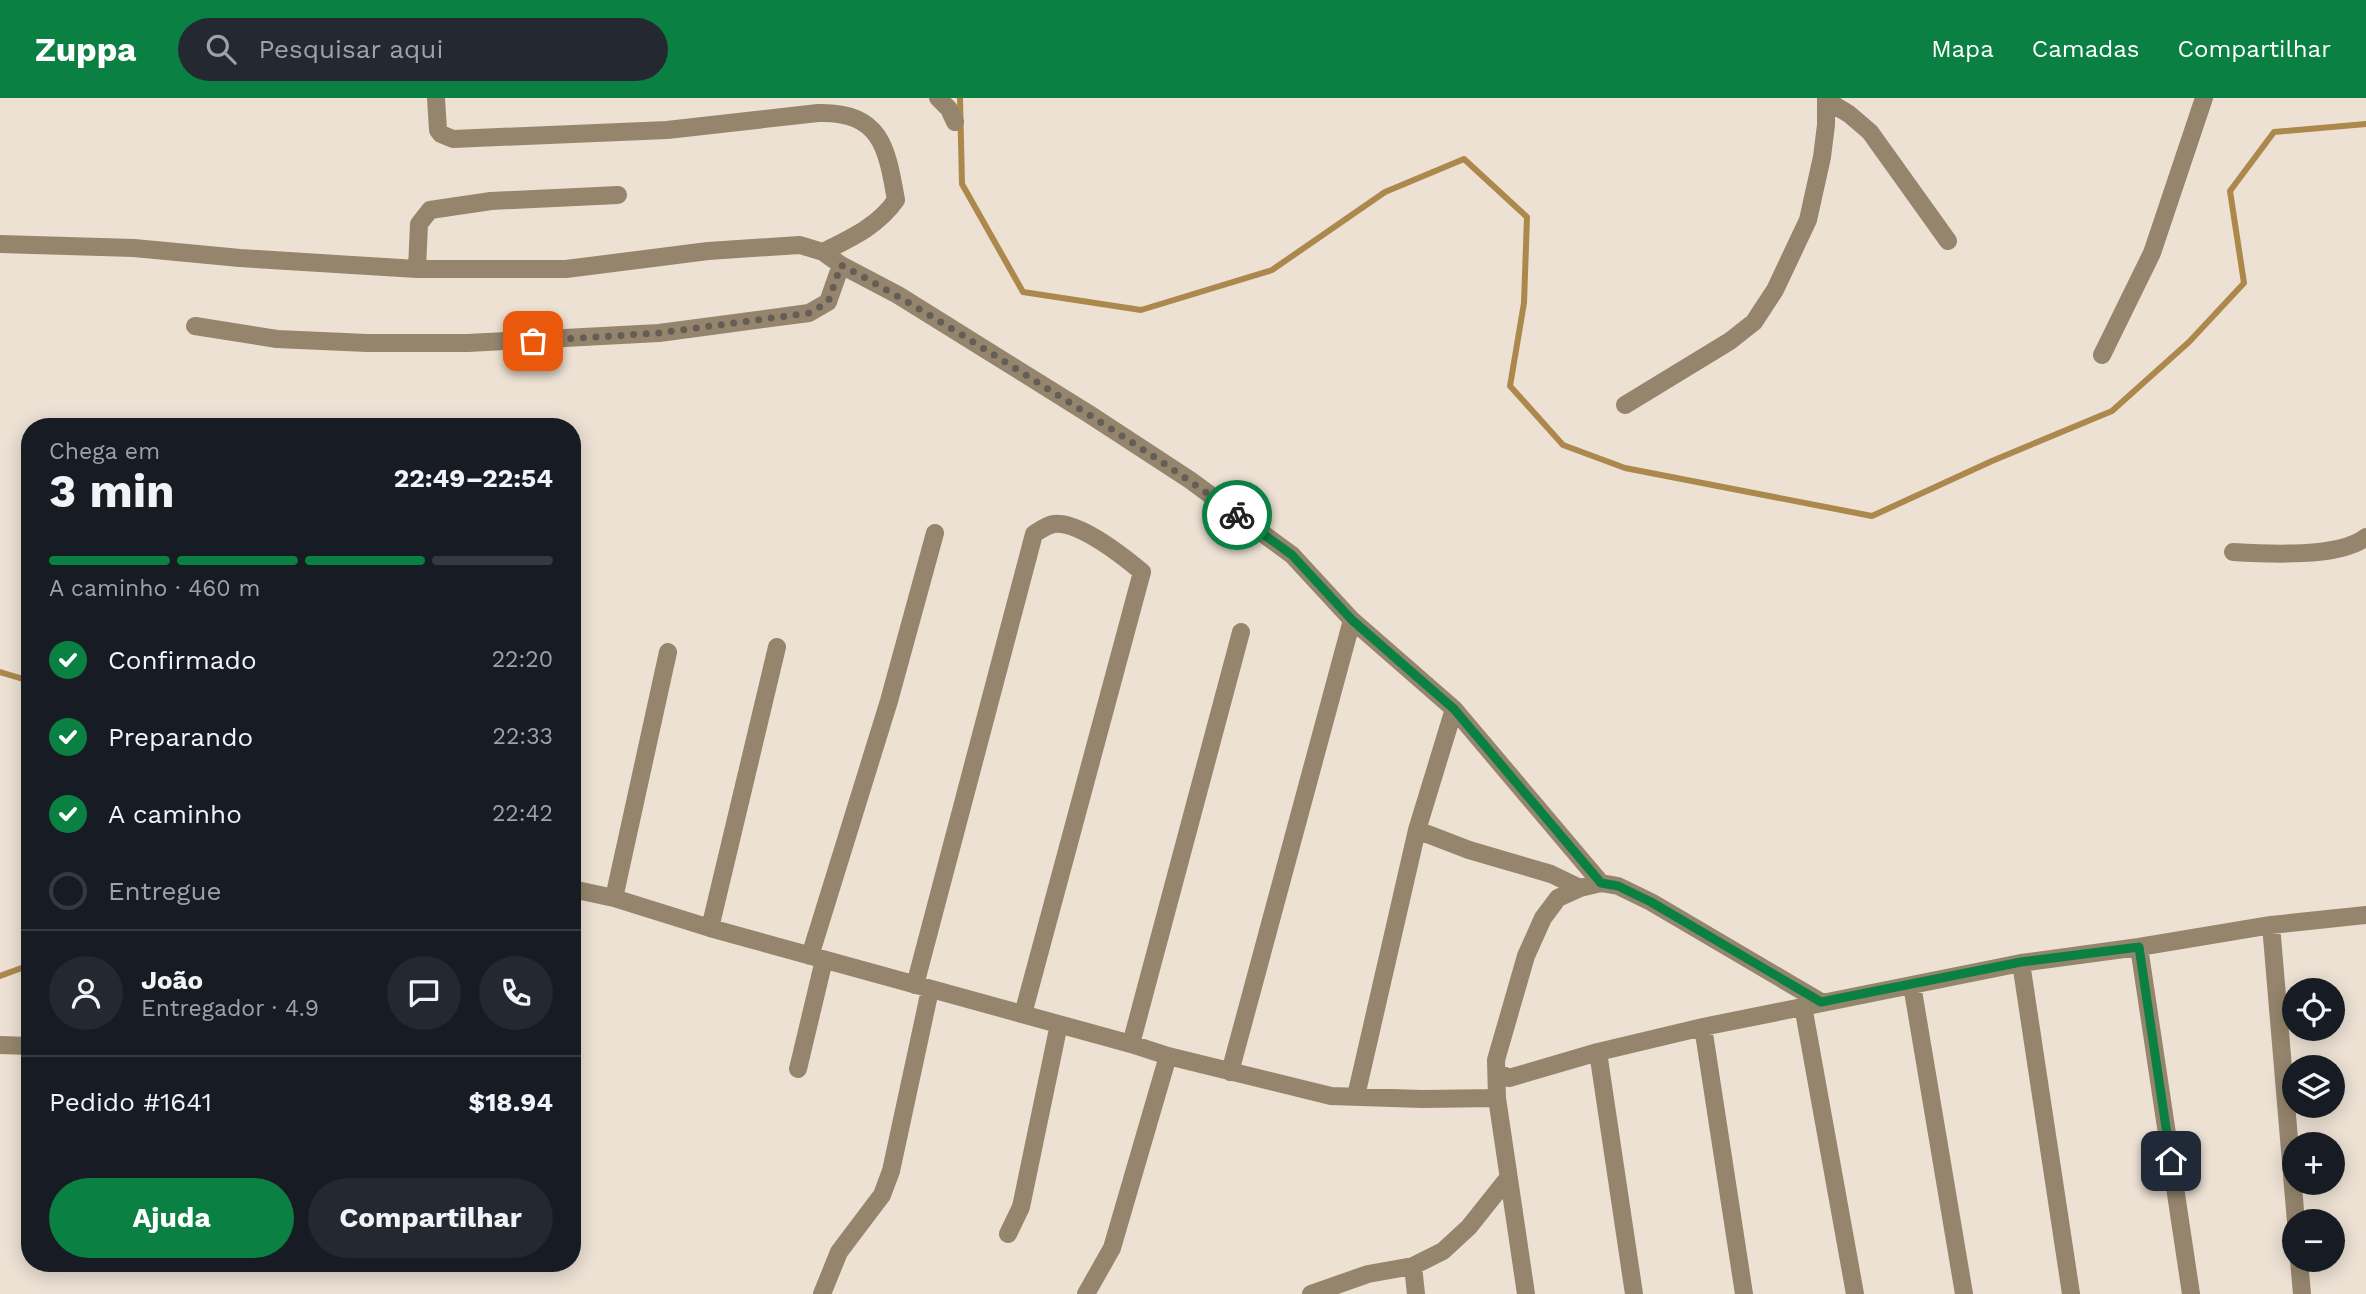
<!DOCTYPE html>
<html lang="pt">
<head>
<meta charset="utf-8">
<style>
	body { margin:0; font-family:"Work Sans",sans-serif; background:#242831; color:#f1f3f6; height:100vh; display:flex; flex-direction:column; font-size:26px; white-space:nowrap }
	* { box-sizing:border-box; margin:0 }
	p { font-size:23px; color:#9ea1a6 }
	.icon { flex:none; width:38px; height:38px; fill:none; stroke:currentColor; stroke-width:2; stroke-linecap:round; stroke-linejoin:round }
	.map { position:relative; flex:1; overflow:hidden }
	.details { position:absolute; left:21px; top:320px; width:560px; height:854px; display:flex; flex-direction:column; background:#171b24; border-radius:28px; box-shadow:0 4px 18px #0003 }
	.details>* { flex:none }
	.controls { position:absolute; left:2282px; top:880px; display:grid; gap:14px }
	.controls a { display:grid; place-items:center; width:63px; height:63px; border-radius:50%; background:#171b24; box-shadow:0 4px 18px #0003; font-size:35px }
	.pin { position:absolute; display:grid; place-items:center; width:60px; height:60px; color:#fff; margin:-30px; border-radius:14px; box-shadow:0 4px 10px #0006 }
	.courier { position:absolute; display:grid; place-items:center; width:70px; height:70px; margin:-35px; border:5px solid #0b8043; border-radius:50%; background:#fff; color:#222; box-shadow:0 2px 9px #0007 }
	.headline em { font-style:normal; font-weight:700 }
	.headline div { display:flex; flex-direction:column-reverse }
	.headline { display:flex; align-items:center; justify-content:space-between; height:119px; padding:0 28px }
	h1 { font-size:46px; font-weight:700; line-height:52px }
	.bar { display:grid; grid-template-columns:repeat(4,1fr); gap:10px 7px; align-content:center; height:84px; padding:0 28px }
	.bar i { height:9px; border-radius:5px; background:#363941 }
	.bar .selected { background:#0b8043 }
	.bar p { grid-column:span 4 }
	.line { display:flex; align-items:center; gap:18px; padding:0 28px; border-top:2px solid #363941 }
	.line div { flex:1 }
	.round { display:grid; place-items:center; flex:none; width:74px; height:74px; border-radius:37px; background:#242831 }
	ol { padding:0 28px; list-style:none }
	li { display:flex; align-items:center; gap:21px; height:77px }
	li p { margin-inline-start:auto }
	li .icon { padding:7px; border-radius:50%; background:#0b8043; color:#fff; stroke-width:4 }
	li:last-child { color:#9ea1a6 }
	li i { width:38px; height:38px; border:4px solid #363941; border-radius:50% }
	.button { display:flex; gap:14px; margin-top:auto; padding:14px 28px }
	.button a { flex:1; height:80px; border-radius:42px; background:#0b8043; color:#fff; font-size:28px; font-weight:700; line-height:80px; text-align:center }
	.button a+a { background:#242831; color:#f1f3f6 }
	header { display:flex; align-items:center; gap:42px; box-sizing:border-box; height:98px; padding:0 35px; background:#0b8043; color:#fff }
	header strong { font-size:33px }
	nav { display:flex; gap:38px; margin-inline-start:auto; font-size:24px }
	.search { width:490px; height:63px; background:#242831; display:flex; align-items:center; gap:18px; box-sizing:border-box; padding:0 24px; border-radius:38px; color:#9ea1a6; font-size:26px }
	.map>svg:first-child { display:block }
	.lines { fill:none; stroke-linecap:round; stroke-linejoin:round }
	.stream { stroke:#ad884d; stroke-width:6 }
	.minor { stroke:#95856d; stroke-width:18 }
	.done { stroke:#645e56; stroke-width:7; stroke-dasharray:0 12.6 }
	.route { stroke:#0b8043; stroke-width:9 }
</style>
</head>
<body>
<header>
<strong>Zuppa</strong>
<div class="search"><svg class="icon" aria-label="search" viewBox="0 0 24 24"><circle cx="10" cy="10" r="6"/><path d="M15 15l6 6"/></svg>Pesquisar aqui</div>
<nav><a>Mapa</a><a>Camadas</a><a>Compartilhar</a></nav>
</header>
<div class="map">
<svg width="2366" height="1196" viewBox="0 0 2366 1196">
	<rect width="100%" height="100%" fill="#ece1d3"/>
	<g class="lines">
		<path class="stream" d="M960,0L962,86L1023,194L1141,212L1272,172L1385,94L1464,61L1527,119L1524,205L1510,288L1563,347L1625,370L1872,418L1992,363L2112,313L2189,244L2244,185L2230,93L2274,34L2366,26
			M0,574L30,583
			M0,878L30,867"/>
		<path class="minor" d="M436,0L438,32L441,36L453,41L667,32L818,15C881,13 887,50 896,102C878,128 851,140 823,154
			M938,0L949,11L955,24
			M1826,2L1849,16L1870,34L1948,143
			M0,146L134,150L240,160L417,171H566L708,153L800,147L823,154L841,167L898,197L1089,316L1190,382L1292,457L1352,522L1454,611L1601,785
			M417,171L419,126L430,112L491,103L618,97
			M195,228L277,241L367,245H468L659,235L809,215L828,204L841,167
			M2102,257L2152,155L2204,0
			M1625,307L1730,243L1754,224L1775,192L1808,122L1822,59L1826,27V0
			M2233,454C2267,456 2340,460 2366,439
			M1417,732L1469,752L1551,776L1580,790
			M572,791L614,800L710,830L1131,946L1168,958L1331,998L1422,1001L1497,1000
			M614,800L668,554
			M2271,827L2296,1124
			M710,830L777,549
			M2139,849L2191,1196
			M810,858L889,603L935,435
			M2021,865L2071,1196
			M915,887L1034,436C1040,432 1047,427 1054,426C1079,423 1124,459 1142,474L1023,916
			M1912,887L1964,1196
			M1803,908L1855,1196
			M1703,929L1744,1196
			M1131,946L1241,534
			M0,947L30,948
			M1598,954L1634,1196
			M798,971L824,862
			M1230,974L1352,522
			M1497,974L1509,980L1598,954L1703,929L2021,865L2139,849L2271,827L2366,817
			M1356,998L1417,732L1454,611
			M1008,1136L1021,1109L1059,926
			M2299,1162L2302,1196
			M1413,1168L1416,1196
			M822,1196L839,1154L882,1097L891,1073L930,892
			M1086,1196L1112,1150L1168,958
			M1311,1196L1368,1176L1413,1168L1443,1153L1469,1129L1508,1080
			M1526,1196L1497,1000L1496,962L1526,858L1543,820L1558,800L1580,790L1601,785L1618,788L1651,804L1821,904"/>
	</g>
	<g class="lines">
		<path class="done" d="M533,243L659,235L809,215L828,204L841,167C906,201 967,240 1029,279C1099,323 1170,367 1237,417"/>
		<path class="route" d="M1237,417L1292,457L1352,522L1454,611L1601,785L1618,788L1651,804L1821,904L2021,864L2139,849L2171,1063"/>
	</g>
</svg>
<div class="controls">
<a><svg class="icon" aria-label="locate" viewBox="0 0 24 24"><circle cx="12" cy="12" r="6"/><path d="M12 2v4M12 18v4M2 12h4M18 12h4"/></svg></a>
<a><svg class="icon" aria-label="layers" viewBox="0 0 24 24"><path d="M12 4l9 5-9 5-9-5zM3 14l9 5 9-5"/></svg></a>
<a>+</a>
<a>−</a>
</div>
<div class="pin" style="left:533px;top:243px;background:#ea580c"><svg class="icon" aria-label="bag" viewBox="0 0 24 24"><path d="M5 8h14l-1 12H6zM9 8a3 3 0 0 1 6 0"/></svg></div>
<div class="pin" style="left:2171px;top:1063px;background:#1f2937"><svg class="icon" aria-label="home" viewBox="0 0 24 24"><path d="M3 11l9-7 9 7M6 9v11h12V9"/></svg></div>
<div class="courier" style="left:1237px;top:417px"><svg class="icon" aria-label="bike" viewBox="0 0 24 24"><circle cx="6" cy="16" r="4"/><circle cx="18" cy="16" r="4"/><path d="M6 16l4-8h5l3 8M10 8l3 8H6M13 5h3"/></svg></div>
<section class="details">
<div class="headline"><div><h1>3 min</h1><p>Chega em</p></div><em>22:49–22:54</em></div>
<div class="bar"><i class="selected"></i><i class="selected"></i><i class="selected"></i><i></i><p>A caminho · 460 m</p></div>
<ol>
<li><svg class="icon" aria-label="check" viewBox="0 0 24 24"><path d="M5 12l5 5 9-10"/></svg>Confirmado<p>22:20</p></li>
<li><svg class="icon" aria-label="check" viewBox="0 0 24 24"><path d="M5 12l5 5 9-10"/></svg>Preparando<p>22:33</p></li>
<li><svg class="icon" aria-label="check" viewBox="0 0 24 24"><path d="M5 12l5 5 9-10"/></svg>A caminho<p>22:42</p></li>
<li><i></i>Entregue</li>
</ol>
<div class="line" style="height:126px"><a class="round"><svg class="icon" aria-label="person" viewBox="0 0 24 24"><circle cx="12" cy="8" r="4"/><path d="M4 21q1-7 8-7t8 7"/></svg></a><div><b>João</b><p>Entregador · 4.9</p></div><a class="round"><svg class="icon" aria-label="chat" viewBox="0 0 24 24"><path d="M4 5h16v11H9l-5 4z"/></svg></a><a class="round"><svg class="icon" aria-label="phone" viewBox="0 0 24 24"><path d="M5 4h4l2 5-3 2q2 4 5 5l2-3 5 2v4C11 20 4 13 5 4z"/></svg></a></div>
<div class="line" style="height:91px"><div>Pedido #1641</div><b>$18.94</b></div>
<div class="button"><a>Ajuda</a><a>Compartilhar</a></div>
</section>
</div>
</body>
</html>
